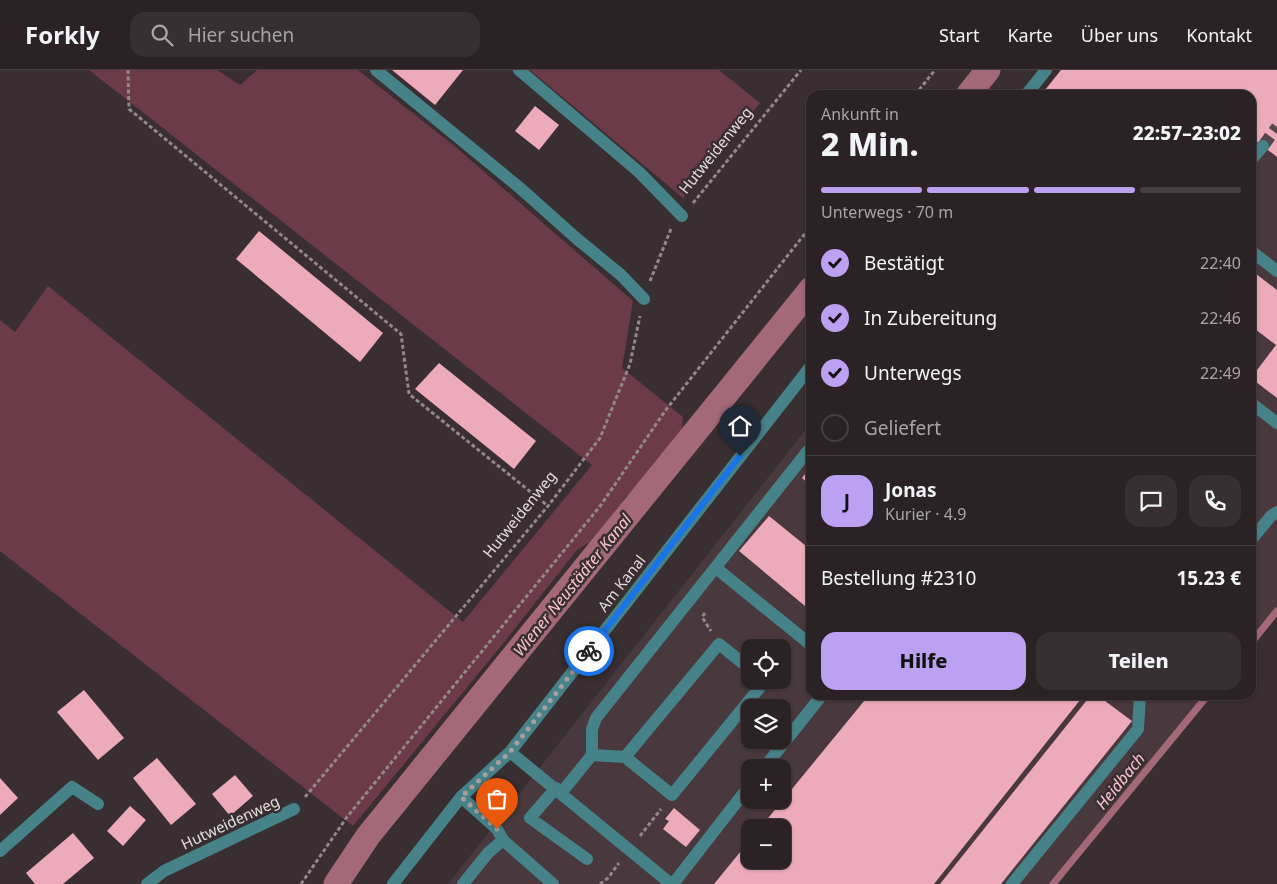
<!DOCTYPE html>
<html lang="de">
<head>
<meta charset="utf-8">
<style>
	body { margin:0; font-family:"Noto Sans",sans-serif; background:#372f32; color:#f1f3f6; height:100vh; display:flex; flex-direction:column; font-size:19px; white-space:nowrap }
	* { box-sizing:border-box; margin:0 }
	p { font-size:16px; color:#a6a4a7 }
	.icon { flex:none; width:28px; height:28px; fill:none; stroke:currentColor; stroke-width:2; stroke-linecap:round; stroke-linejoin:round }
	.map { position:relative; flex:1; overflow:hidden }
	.side { position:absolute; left:806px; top:20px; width:450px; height:610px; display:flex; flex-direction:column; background:#2b2225; border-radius:15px; box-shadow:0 1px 4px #0004,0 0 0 1px #473f42 }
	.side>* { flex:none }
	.buttons { position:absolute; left:741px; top:569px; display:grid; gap:10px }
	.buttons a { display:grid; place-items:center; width:50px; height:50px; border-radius:10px; background:#2b2225; box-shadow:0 1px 4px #0004,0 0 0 1px #473f42; font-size:25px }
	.pin { position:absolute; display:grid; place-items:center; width:42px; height:42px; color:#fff; margin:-51px -21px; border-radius:50% 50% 50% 0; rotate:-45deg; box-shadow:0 0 5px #0007 }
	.pin .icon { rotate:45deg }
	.courier { position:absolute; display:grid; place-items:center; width:50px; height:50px; margin:-25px; border:4px solid #1a73e8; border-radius:50%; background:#fff; color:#222; box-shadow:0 1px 6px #0007 }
	.overview em { font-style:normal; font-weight:800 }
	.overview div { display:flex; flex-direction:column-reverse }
	.overview { display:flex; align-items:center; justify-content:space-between; height:85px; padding:0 15px }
	h1 { font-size:32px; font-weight:800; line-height:38px }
	.bar { display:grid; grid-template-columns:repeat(4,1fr); gap:8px 5px; align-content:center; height:60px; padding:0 15px }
	.bar i { height:6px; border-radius:4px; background:#473f42 }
	.bar .current { background:#bca0f2 }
	.bar p { grid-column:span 4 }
	.line { display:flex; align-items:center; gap:12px; padding:0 15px; border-top:1px solid #473f42 }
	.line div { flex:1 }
	.round { display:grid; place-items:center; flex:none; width:52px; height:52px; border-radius:15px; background:#372f32 }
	ol { padding:0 15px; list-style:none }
	li { display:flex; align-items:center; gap:15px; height:55px }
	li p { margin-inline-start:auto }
	li .icon { padding:5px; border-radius:50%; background:#bca0f2; color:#111; stroke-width:4 }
	li:last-child { color:#a6a4a7 }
	li i { width:28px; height:28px; border:2px solid #473f42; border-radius:50% }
	.button { display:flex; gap:10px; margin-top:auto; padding:10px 15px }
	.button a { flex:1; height:58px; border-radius:15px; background:#bca0f2; color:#111; font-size:20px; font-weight:800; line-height:58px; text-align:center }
	.button a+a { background:#372f32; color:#f1f3f6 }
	header { display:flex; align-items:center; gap:30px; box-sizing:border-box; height:70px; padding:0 25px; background:#2b2225; border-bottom:1px solid #473f42 }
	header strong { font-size:24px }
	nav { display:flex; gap:28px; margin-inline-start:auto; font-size:18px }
	.search { width:350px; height:45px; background:#372f32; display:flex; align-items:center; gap:12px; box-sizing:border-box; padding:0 18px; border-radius:15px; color:#a6a4a7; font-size:19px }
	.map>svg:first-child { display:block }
	.built { fill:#49383d; fill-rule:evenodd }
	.green { fill:#6c3b49 }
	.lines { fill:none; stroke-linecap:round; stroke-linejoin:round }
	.stream { stroke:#a56878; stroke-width:7 }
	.canal { stroke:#a56878; stroke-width:25 }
	.building { fill:#edaabb }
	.minor-tunnel { stroke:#52484b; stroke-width:12; stroke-dasharray:12 6; stroke-linecap:butt }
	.path { stroke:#91888a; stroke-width:3; stroke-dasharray:4 2.5; stroke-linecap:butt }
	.minor { stroke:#468389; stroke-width:12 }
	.done { stroke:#a89fa1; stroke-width:5; stroke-dasharray:0 9 }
	.route { stroke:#1a73e8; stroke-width:6 }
	.labels { text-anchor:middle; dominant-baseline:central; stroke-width:5; stroke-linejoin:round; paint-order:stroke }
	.street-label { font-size:15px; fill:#e3dcde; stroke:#392e31 }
	.water-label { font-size:16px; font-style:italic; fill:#fbc2d0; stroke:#392e31 }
</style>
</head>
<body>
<header>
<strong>Forkly</strong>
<div class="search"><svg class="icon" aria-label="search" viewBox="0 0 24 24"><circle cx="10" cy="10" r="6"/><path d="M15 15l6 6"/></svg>Hier suchen</div>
<nav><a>Start</a><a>Karte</a><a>Über uns</a><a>Kontakt</a></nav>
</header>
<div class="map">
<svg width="1277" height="814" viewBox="0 0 1277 814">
	<rect width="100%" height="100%" fill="#392e31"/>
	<path class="built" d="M1277,0V538L1251,570V25H1070Z
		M811,353V625H1207L1056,814H448ZM750,578H782V610H750ZM750,638H782V670H750ZM750,698H782V730H750ZM750,758H782V790H750Z"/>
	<path class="green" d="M89,0H217L240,15L257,0H358L452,74L633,231L622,298L683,347L681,371L632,429L627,425L595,469L577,480L501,576L353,756L0,481V250L15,262L48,216L463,552L592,395Z
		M530,0H719L760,33L683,128Z"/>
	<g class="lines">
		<path class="stream" d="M1251,573L1277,541
			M1053,814L1208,625"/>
		<path class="canal" d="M968,25L988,0
			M336,814L368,766L811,219"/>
	</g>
	<path class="building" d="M392,0H463L435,35Z
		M1061,0H1277V87L1251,67V25H1041Z
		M535,36L559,55L539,80L515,61Z
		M259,161L383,263L360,292L236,189Z
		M1251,200L1277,220V328L1251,308L1276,275L1251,256Z
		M439,293L536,371L514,399L415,319Z
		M811,396V416L802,408Z
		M769,446L811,480V541L739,481Z
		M84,620L124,668L98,690L57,642Z
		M869,625H1084L934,814H714L750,770V790H782V758H760Z
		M1091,625H1097L1132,651L1001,814H940Z
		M157,688L196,734L171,755L133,708Z
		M235,705L253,726L230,746L212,724Z
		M0,708L18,728L0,745Z
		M130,736L146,750L123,776L107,761Z
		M674,738L700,760L686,777L663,759L669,751L665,749Z
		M73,763L94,788L63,814H35L26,803Z"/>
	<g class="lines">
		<path class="minor-tunnel" d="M1263,76L1277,57"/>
		<path class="path" d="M128,0L129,39L401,264L409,324L548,436
			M915,25L935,0
			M693,133L801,0
			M650,211L671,159
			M705,543L702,547L711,561
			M305,727L548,436L600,368L630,294L640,246
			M640,766L661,739
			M301,814L347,747L601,435L665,341L811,156
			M600,814L608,808L619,793"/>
		<path class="minor" d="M376,0L520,118L576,168L621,205L644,229
			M519,0L639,102L682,146
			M1026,25L1046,0
			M1251,90L1263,76
			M1251,181L1277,201
			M1251,333L1277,353
			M1251,470L1271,446L1277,442
			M716,498L811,575
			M510,682L671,814
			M592,685L625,687L672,725L765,611L764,610
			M625,687L719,574L750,599
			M764,698L822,625
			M556,718L530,748L587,789
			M561,723L592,685V659L596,648L811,377
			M461,727L497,759L503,770L553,814
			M0,781L72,717L98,734
			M147,814L164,801L294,739
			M393,814L461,727L510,682L811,296
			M463,814L488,783L503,770
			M673,814L750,715
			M1012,814L1138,659L1140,625"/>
	</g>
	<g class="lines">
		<path class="done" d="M497,759L461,727L510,682L589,581"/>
		<path class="route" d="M589,581L740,386"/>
	</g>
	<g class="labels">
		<g class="street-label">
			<text transform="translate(715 80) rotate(-51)">Hutweidenweg</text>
			<text transform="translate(519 444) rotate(-51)">Hutweidenweg</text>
			<text transform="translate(621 513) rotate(-52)">Am Kanal</text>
			<text transform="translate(230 752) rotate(-25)">Hutweidenweg</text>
		</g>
		<g class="water-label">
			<text transform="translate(572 515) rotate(-51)">Wiener Neustädter Kanal</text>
			<text transform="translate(1120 711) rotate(-51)">Heidbach</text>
		</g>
	</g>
</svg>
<div class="buttons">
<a><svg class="icon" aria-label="locate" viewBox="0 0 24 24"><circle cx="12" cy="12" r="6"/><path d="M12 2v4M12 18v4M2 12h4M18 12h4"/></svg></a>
<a><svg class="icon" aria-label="layers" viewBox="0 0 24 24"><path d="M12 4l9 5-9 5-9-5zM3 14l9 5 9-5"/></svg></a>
<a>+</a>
<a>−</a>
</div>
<div class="pin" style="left:497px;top:759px;background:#ea580c"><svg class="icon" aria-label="bag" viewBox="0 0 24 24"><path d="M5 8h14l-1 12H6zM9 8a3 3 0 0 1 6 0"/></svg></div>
<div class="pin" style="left:740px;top:386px;background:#1f2937"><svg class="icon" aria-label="home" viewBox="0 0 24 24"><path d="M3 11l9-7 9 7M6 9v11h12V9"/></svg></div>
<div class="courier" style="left:589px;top:581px"><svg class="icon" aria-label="bike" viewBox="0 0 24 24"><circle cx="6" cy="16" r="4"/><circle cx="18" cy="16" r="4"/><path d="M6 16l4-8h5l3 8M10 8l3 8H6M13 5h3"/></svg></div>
<section class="side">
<div class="overview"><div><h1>2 Min.</h1><p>Ankunft in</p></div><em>22:57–23:02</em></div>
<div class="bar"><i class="current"></i><i class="current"></i><i class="current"></i><i></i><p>Unterwegs · 70 m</p></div>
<ol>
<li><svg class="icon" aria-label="check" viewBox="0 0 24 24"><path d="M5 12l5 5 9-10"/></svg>Bestätigt<p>22:40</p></li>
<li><svg class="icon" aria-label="check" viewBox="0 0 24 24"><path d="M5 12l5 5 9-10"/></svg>In Zubereitung<p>22:46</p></li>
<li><svg class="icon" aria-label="check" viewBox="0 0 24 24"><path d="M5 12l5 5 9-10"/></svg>Unterwegs<p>22:49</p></li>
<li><i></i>Geliefert</li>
</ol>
<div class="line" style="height:90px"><b class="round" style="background:#bca0f2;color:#111">J</b><div><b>Jonas</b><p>Kurier · 4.9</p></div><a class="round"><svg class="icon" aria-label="chat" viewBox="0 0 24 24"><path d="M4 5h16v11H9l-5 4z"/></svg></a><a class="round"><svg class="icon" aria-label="phone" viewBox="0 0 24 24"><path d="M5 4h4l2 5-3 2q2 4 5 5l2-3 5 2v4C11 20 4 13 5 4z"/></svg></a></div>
<div class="line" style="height:65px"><div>Bestellung #2310</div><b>15.23 €</b></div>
<div class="button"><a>Hilfe</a><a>Teilen</a></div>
</section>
</div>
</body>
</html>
